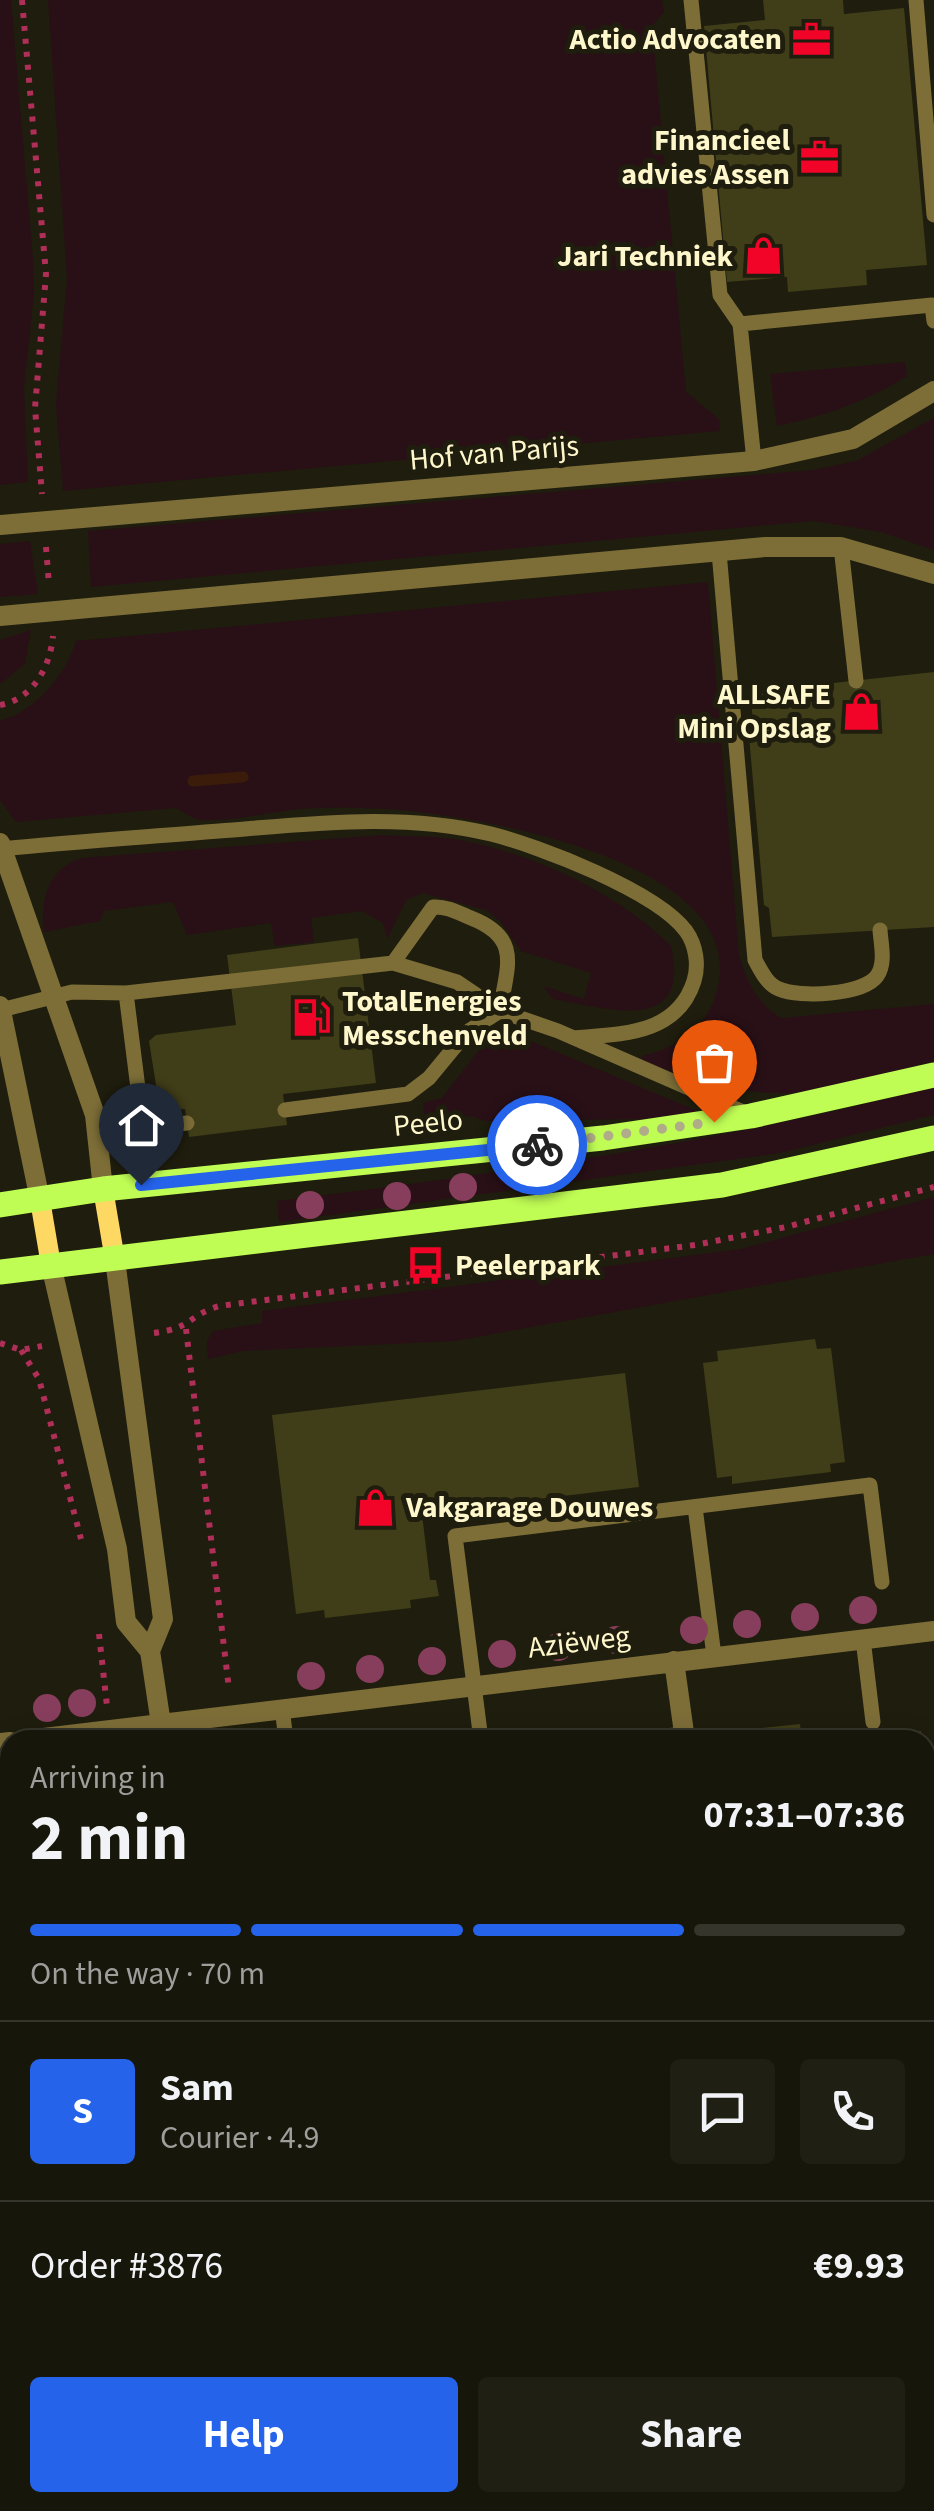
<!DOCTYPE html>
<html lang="en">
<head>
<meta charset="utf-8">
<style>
	body { margin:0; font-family:"Source Sans 3",sans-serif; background:#201f13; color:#f1f3f6; height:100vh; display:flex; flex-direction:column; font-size:38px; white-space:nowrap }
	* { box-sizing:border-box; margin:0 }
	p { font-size:32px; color:#9e9f9c }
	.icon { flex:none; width:55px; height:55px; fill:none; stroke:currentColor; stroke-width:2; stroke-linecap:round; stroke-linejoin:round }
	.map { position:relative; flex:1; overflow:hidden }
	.side { position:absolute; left:0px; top:1730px; width:935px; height:782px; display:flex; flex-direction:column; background:#17160a; border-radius:30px 30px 0 0; box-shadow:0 5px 25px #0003,0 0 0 2px #36352b }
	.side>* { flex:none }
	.pin { position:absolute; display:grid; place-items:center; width:85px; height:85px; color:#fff; margin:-102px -42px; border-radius:50% 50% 50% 0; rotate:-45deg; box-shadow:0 0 10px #0007 }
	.pin .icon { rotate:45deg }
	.courier { position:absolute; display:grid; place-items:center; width:100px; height:100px; margin:-50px; border:8px solid #2563eb; border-radius:50%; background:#fff; color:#222; box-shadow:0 2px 12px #0007 }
	.overview em { font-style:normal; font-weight:700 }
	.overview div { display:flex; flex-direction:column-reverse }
	.overview { display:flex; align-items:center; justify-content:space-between; height:170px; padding:0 30px }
	h1 { font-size:65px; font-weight:700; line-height:75px }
	.bar { display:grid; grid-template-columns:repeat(4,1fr); gap:15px 10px; align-content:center; height:120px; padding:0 30px }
	.bar i { height:12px; border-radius:8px; background:#36352b }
	.bar .active { background:#2563eb }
	.bar p { grid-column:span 4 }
	.line { display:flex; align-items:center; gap:25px; padding:0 30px; border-top:2px solid #36352b }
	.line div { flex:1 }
	.round { display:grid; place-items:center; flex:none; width:105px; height:105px; border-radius:10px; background:#201f13 }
	.cta { display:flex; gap:20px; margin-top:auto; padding:20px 30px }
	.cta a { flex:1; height:115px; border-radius:10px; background:#2563eb; color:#fff; font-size:40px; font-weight:700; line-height:115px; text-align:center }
	.cta a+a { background:#201f13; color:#f1f3f6 }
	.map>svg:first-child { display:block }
	.green { fill:#291017 }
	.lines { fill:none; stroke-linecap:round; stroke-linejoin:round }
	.stream { stroke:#3b1c0a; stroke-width:11 }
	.building { fill:#403d19 }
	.path { stroke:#af2f58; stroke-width:6; stroke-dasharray:5 8; stroke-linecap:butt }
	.lane { stroke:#7d6e38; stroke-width:15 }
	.street { stroke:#7d6e38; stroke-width:20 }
	.secondary { stroke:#fdd964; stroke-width:20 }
	.primary { stroke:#bffc54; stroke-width:25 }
	.tree { fill:#873e5c }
	.done { stroke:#b0ab88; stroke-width:10; stroke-dasharray:0 18 }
	.route { stroke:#2563eb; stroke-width:12 }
	.labels { text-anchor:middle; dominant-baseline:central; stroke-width:10; stroke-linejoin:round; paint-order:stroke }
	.poi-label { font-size:30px; font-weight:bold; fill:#fef7cb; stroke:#1f1d0d; text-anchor:end }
	.street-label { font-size:30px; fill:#fef7cb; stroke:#1f1d0d }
</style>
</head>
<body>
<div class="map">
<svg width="934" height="2511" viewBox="0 0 934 2511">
	<rect width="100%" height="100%" fill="#1f1d0d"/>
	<path class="green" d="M0,0H11L33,259L34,293L24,387L28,482L0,485Z
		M48,0H662L664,12L652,26L686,392L719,419L720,431L63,491L56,405L67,278Z
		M905,362L907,376C866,402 824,416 777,426L770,374Z
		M934,418V550L881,532L814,521L91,587L88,531L813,470L856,461Z
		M30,541L38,594L0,597V544Z
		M708,582L739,955C748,984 756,1002 781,1018L934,1004V1061C889,1072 838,1092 791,1093C738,1095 691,1079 642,1061V1056C676,1048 703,1032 715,997C762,862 472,814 385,809C358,808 329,807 301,809C269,812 235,821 203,820C193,820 184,812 176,808L16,822L0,800V721C36,711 67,673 76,641Z
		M31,630L25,664L0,684V640Z
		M383,835C408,837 435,835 460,840C535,854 617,893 671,946C692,1037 605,1008 553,999L543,986L584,999L591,973L521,951L500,921L486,910L422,893L406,900L387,939L383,923L362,911L311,918L314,942L275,946L271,923L187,935L173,902L104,911L100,921L44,932C40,900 48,869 81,858Z
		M500,1034H514L700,1112L642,1119L484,1121L472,1116L425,1121L423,1103L442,1098L490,1036Z
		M934,1087V1115L780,1153L279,1222L277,1201C497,1174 719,1143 934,1087Z
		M934,1197V1254L455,1341L243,1351L208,1359L207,1341L213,1331L262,1323V1311L741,1249Z
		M417,2503H574L581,2511H423Z"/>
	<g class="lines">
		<path class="stream" d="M193,781L243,777"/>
	</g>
	<path class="building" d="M763,0H843L844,14L904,8L927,265L866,270L867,285L788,292L787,277L727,282L704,26L765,20Z
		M934,672V927L772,937L769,908L764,905L748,725L753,721L750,692Z
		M358,938L376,1083L283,1094L287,1125L189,1137L185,1109L160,1110L149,1041L156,1035L236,1025L227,955Z
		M815,1339L817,1349L831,1348L845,1462L830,1464L831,1472L732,1484V1476L717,1478L703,1363L718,1361L717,1351Z
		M625,1373L639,1487L496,1504L495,1497L468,1501L469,1506L455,1508L454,1502L421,1506L430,1580H436L439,1596L410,1600L411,1608L325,1618L324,1610L296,1614L272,1415Z
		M800,1724L802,1740H744L743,1730Z
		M921,1731L922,1740H870L869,1738Z
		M0,1936L10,1961V2031L0,2035Z
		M934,2040V2145L925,2146V2042Z
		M934,2201V2289L925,2290V2203Z
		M10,2293V2502L287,2505L275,2511H0V2298Z
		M934,2366V2437L925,2439V2367Z
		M647,2502H748L754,2511H648Z"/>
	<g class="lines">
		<path class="path" d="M22,0L46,274L35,408L42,494
			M46,547L49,584
			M0,705C33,699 50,667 53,636
			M186,1329L229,1689
			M154,1333C193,1328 187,1316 219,1306L695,1245L786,1227L934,1187
			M0,1343L21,1350L42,1346
			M21,1350L39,1379L81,1539
			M99,1634L107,1706
			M0,2062L10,2058"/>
		<path class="lane" d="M691,0L720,295L740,324
			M916,0L934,215
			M754,461L740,324L932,305L934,321
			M841,547L856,681
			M719,552L755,960C761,971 767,984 779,989C800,998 863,995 877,976C886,963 881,945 880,930
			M0,849C73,842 146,837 219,831C309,824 401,812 491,834C539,846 656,891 686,931C696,945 699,965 694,981C677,1035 621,1034 574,1038
			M126,993L141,1112C153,1129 169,1125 187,1123
			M1,1010L72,992L126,993L393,963L457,982L500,1011L558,1031L748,1114
			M285,1110L408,1094L429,1078L467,1032L500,1011C507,966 522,938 471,918C459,913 447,906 433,907L393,963
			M695,1507L714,1656
			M863,1639L873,1722
			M282,1708L286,1740
			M481,1740L455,1536L870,1485L882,1582
			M629,1740L684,1734
			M925,2009L934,2008
			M0,2271L10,2266
			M311,2502L315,2511"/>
		<path class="street" d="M0,525L754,461L853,439L934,391
			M0,616L765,547H841L934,574
			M0,843L95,1115L103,1189
			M0,1006L40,1200
			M115,1260L163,1619L150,1651
			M51,1265L117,1549L126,1622L150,1651L161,1724
			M674,1661L685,1740
			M27,1740L934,1631
			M0,1743L10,1742
			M814,2502L820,2511"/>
		<path class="secondary" d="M103,1189L115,1260
			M40,1200L51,1265"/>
		<path class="primary" d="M0,1205L103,1189L603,1138L751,1116L934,1075
			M0,1272L722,1185L934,1138"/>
	</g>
	<g class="tree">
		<circle cx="463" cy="1187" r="14"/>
		<circle cx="397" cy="1196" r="14"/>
		<circle cx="310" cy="1205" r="14"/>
		<circle cx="863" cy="1610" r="14"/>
		<circle cx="805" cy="1617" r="14"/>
		<circle cx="747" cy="1624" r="14"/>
		<circle cx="694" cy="1630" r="14"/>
		<circle cx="616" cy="1640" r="14"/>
		<circle cx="558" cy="1647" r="14"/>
		<circle cx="502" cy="1654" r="14"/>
		<circle cx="432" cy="1661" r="14"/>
		<circle cx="370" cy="1669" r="14"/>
		<circle cx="311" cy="1676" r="14"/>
		<circle cx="82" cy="1703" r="14"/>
		<circle cx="47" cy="1708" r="14"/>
	</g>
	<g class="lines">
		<path class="done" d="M537,1145L714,1122"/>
		<path class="route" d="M141,1185L537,1145"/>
	</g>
	<defs>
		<symbol id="office-bare" viewBox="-9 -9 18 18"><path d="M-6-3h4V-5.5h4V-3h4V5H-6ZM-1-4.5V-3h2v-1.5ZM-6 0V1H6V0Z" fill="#f20429" stroke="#1f1d0d" stroke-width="2.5" paint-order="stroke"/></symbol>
		<symbol id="shop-bare" viewBox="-9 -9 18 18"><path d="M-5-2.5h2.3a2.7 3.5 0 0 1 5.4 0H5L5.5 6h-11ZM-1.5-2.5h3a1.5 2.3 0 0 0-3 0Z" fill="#f20429" stroke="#1f1d0d" stroke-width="2.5" paint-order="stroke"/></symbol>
		<symbol id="fuel-bare" viewBox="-9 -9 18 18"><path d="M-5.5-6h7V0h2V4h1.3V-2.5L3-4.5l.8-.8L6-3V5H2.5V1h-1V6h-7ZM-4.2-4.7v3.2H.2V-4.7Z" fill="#f20429" stroke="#1f1d0d" stroke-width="2.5" paint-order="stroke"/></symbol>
		<symbol id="bus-bare" viewBox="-9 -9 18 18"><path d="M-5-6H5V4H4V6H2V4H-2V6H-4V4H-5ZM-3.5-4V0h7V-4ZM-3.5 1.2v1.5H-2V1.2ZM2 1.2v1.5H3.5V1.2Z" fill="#f20429" stroke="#1f1d0d" stroke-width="2.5" paint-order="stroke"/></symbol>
	</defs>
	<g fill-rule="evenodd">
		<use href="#office-bare" x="784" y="12" width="55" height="55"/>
		<use href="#office-bare" x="792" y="130" width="55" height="55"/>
		<use href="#shop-bare" x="736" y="228" width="55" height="55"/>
		<use href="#shop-bare" x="834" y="684" width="55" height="55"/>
		<use href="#fuel-bare" x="284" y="990" width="55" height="55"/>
		<use href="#bus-bare" x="398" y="1238" width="55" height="55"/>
		<use href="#shop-bare" x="348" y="1480" width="55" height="55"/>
	</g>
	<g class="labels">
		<g class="poi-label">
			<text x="782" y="39">Actio Advocaten</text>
			<text x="790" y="140">Financieel<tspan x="790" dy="34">advies Assen</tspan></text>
			<text x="733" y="256">Jari Techniek</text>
			<text x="831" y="694">ALLSAFE<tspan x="831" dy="34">Mini Opslag</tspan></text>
			<text x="342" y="1001" text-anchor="start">TotalEnergies<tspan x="342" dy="34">Messchenveld</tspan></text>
			<text x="455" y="1265" text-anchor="start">Peelerpark</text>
			<text x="406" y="1507" text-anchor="start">Vakgarage Douwes</text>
		</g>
		<g class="street-label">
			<text transform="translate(494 453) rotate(-5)">Hof van Parijs</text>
			<text transform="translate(428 1123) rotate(-6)">Peelo</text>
			<text transform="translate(579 1642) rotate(-7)">Aziëweg</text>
		</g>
	</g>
</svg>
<div class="pin" style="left:714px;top:1122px;background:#ea580c"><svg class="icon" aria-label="bag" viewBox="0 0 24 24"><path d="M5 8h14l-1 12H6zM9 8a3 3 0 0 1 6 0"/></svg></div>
<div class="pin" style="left:141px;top:1185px;background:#1f2937"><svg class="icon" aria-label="home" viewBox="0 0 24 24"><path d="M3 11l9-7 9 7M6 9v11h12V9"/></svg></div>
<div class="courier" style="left:537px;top:1145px"><svg class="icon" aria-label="bike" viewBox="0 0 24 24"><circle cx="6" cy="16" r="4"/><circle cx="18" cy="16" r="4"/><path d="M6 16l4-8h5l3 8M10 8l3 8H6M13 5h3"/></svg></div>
<section class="side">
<div class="overview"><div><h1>2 min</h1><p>Arriving in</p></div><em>07:31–07:36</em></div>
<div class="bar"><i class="active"></i><i class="active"></i><i class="active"></i><i></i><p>On the way · 70 m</p></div>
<div class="line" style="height:180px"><b class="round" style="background:#2563eb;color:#fff">S</b><div><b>Sam</b><p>Courier · 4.9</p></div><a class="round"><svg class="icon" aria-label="chat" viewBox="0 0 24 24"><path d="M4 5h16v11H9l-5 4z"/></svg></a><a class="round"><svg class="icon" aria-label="phone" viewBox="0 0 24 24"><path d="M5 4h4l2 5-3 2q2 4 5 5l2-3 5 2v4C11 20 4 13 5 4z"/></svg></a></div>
<div class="line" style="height:130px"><div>Order #3876</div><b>€9.93</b></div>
<div class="cta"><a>Help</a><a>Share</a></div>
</section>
</div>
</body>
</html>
